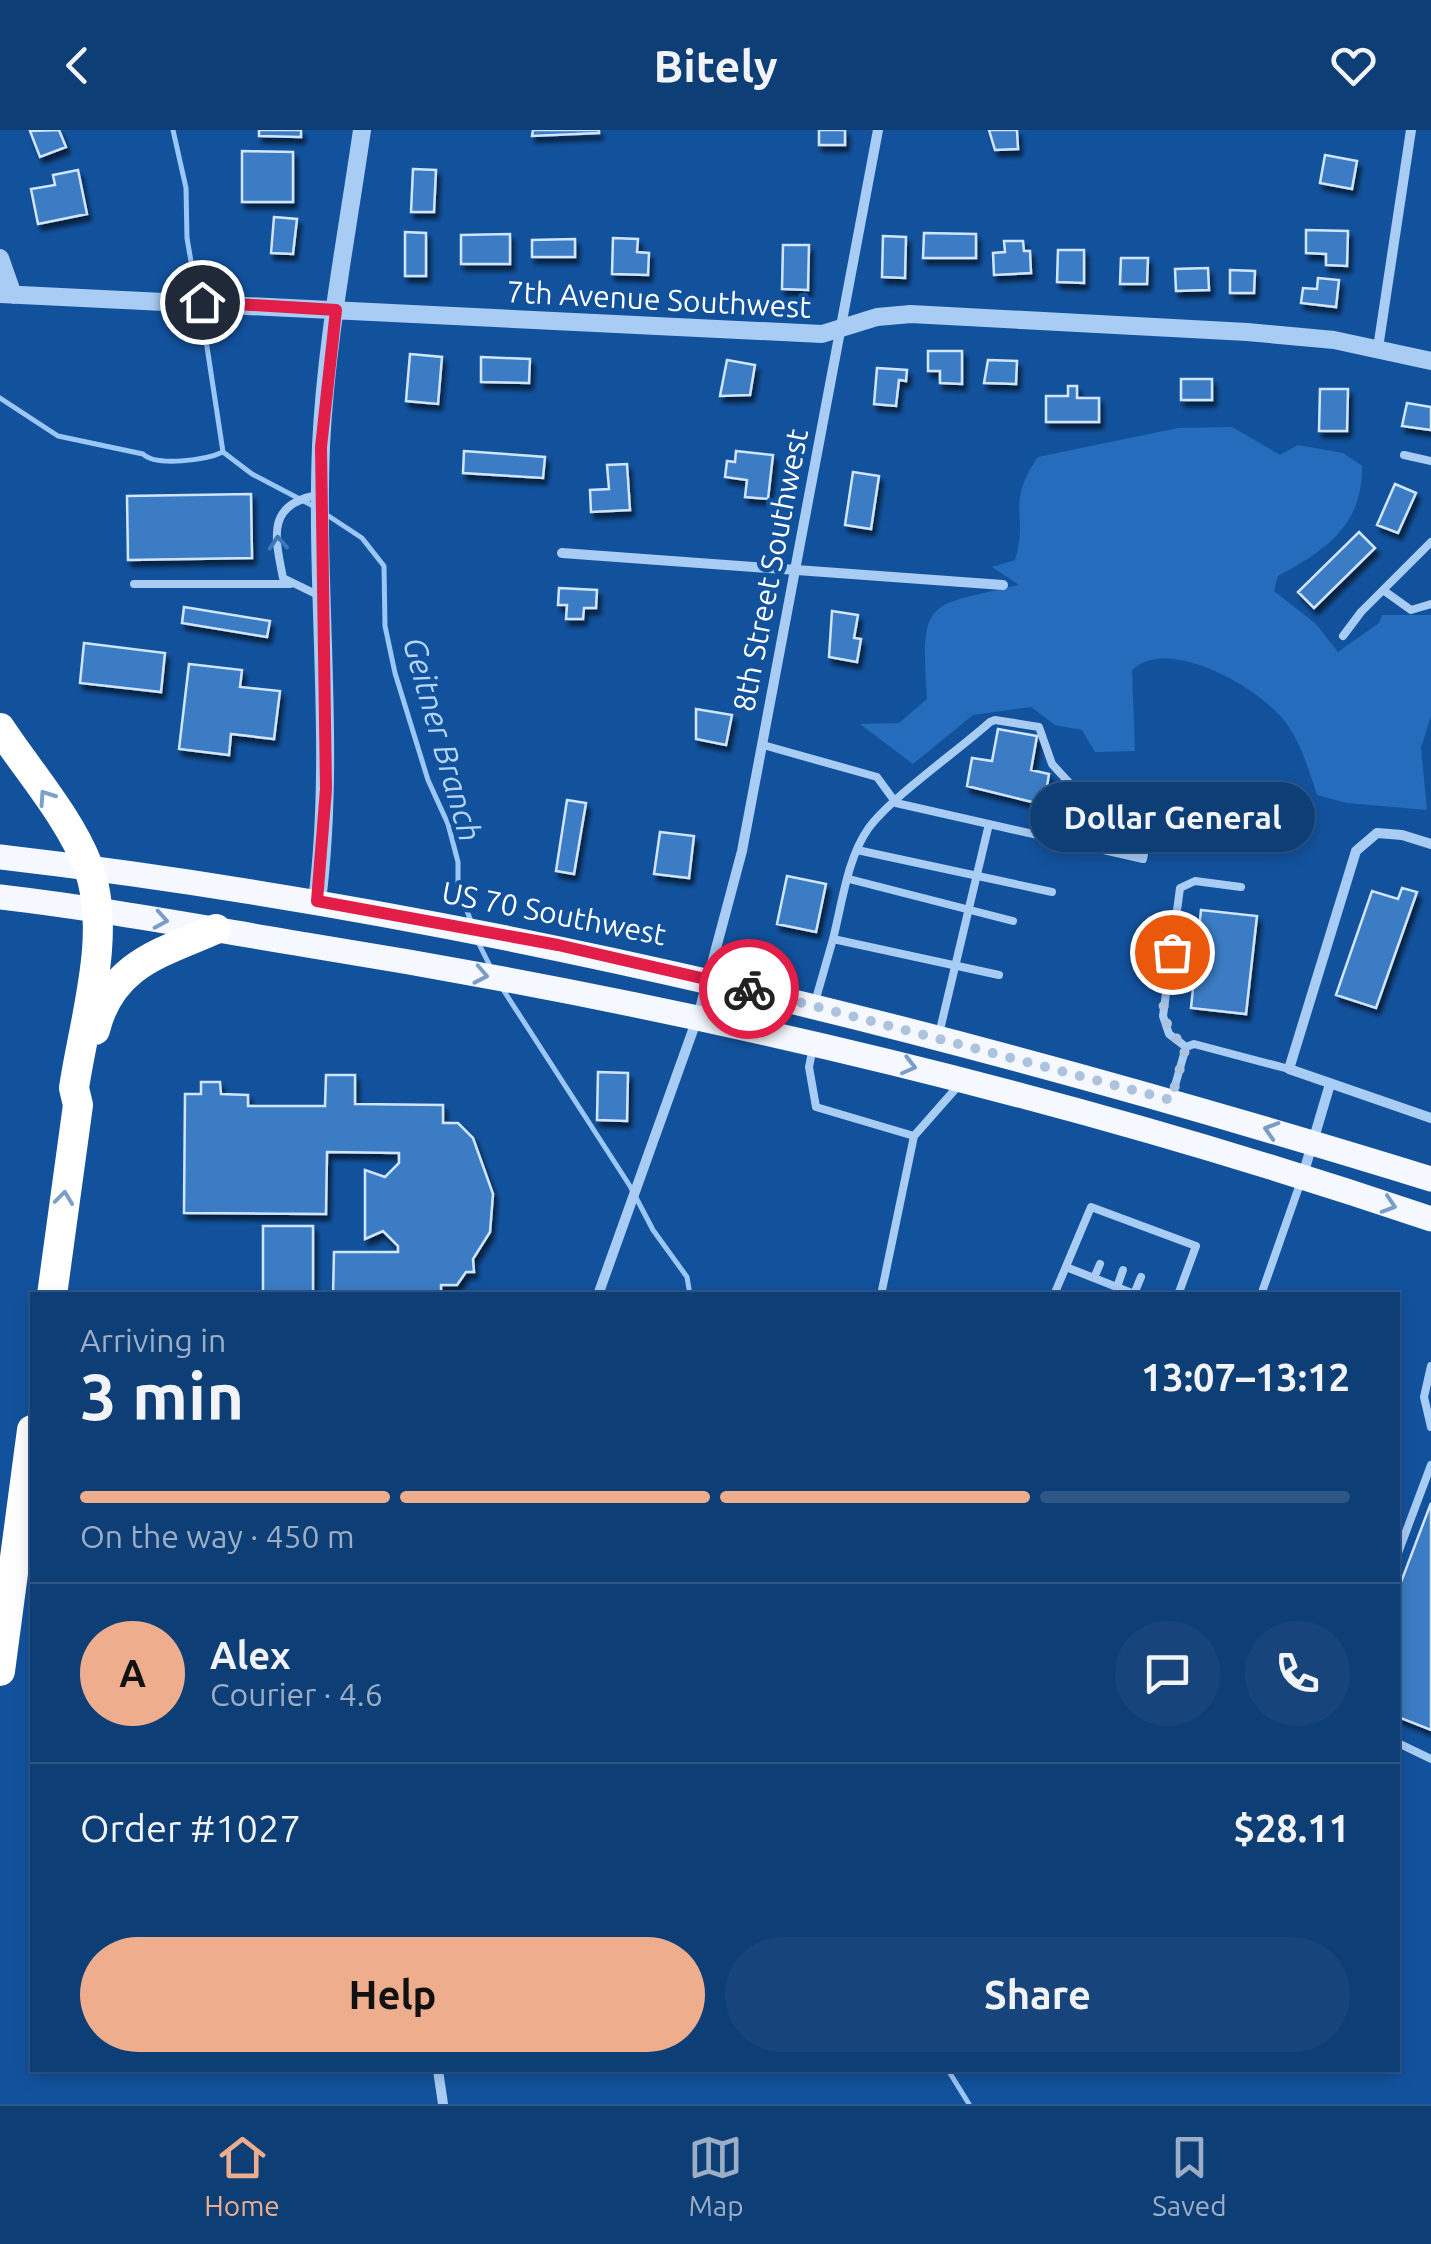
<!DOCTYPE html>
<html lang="en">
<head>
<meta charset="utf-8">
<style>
	body { margin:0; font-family:Ubuntu,sans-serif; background:#17457b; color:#f1f3f6; height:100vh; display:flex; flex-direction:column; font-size:38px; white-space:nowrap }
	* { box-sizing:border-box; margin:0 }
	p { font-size:32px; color:#9baec5 }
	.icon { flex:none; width:55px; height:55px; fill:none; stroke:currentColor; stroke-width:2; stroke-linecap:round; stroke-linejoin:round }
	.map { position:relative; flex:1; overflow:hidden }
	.side { position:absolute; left:30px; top:1162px; width:1370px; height:780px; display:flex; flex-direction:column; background:#0e3e76; border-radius:0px; box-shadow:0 5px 15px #0003,0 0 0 2px #2e5788 }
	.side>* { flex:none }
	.pin { position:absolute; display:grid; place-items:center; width:85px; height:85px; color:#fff; margin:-42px; border:5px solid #fff; border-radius:50%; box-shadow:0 2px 10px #0007 }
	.courier { position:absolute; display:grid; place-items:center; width:100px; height:100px; margin:-50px; border:8px solid #e11d48; border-radius:50%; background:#fff; color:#222; box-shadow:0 2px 12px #0007 }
	.bubble { position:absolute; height:70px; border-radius:35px; background:#0e3e76; box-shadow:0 5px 15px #0003,0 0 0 2px #2e5788; font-size:32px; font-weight:700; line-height:70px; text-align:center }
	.overview em { font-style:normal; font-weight:700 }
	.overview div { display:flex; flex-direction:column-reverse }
	.overview { display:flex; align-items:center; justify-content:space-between; height:170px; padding:0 50px }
	h1 { font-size:65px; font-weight:700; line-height:75px }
	.bar { display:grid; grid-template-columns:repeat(4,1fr); gap:15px 10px; align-content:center; height:120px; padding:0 50px }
	.bar i { height:12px; border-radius:8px; background:#2e5788 }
	.bar .on { background:#eead8d }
	.bar p { grid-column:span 4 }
	.line { display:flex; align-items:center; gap:25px; padding:0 50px; border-top:2px solid #2e5788 }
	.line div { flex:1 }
	.round { display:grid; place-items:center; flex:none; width:105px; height:105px; border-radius:52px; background:#17457b }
	.button { display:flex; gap:20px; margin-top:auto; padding:20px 50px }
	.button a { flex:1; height:115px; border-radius:60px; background:#eead8d; color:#111; font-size:40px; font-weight:700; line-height:115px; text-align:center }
	.button a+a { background:#17457b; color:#f1f3f6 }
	header { display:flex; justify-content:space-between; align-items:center; height:130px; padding:0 50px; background:#0e3e76; font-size:45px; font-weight:700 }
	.menu { display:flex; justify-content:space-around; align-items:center; height:140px; border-top:2px solid #2e5788; background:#0e3e76; font-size:28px; color:#9baec5 }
	.menu a { display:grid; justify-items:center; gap:5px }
	.menu .on { color:#eead8d }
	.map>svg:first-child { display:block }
	.green { fill:#256cbc }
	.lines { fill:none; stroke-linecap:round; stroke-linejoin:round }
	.stream { stroke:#9ac7f7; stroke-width:5 }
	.building { fill:#3b7bc4; stroke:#d1e6fe; stroke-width:2.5; filter:url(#shadow) }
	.service { stroke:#a8ccf4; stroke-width:8 }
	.minor { stroke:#a8ccf4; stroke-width:10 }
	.tertiary { stroke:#a8ccf4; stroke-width:18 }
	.primary { stroke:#f5f9ff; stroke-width:25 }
	.motorway { stroke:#fff; stroke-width:30 }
	.oneway { stroke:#3f77b7 }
	.oneway2 { stroke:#7da0c9 }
	.oneway3 { stroke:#789dc9 }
	.done { stroke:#acc2dd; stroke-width:10; stroke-dasharray:0 18 }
	.route { stroke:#e11d48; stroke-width:12 }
	.labels { text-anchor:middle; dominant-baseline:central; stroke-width:9; stroke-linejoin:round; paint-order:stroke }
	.street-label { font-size:30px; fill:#fff; stroke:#12529d }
	.water-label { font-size:32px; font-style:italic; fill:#b5d6fb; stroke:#12529d }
</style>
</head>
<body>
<header><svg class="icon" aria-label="back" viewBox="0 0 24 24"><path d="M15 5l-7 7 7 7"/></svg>Bitely<svg class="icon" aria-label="heart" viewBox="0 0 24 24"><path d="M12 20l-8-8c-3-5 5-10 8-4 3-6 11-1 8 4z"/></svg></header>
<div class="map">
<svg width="1431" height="1974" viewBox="0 0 1431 1974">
	<defs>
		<filter id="shadow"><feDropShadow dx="3.5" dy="6" stdDeviation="2.5" flood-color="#0009"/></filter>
	</defs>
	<rect width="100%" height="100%" fill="#12529d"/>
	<path class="green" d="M1232,297L1280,325L1298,315L1343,323L1362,336C1363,395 1326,420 1278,446L1274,461L1316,494L1338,522L1379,493L1382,485H1431V586L1421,618L1427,680L1347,673L1317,665C1308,638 1300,609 1282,588C1254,555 1168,506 1132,540L1135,621L1095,622L1082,600L1055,595L1031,577L973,585L913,634L860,594L899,593L927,569C920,466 927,477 1019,455L992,437L1015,430C1029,386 1005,374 1038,327L1178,298Z"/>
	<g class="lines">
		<path class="stream" d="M173,0L186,58L187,108L194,149
			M204,197L223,322
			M0,268L58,306L143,324C156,337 206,330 223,322L252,344L315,377
			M324,383L362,408L384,436L385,496L395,543L428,650L448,694L458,732V757L472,794
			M479,814L492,840
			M502,858L630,1056L653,1100L687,1147L690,1165
			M948,1940L969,1974"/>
	</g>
	<path class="building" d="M59,0L66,17L40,27L30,1Z
		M259,0H301V7L259,6Z
		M533,0H599V3L532,6Z
		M819,0H845V15H819Z
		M989,0H1017L1018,19L995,20Z
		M242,21L293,22V72H242Z
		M1325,25L1357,31L1352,59L1320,53Z
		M413,39L436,40L434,82H411Z
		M78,40L87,84L38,94L31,59L55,55L53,45Z
		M274,87L297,89L293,124L271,123Z
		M1306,100L1348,101L1347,136L1326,135V124L1306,123Z
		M405,102L426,103V146H405Z
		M924,103L976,104V128H923Z
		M510,104V134H461V105Z
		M883,106L906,107L905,148L882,147Z
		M613,108L638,109L637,122L649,123L648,145L612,144Z
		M575,109V127H532V110Z
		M1004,111H1023L1024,121H1030L1031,143L994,145L993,123L1005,122Z
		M783,115H809L808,160L782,159Z
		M1058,120H1084V153L1057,152Z
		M1121,128H1148L1147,154H1120Z
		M1208,138L1209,160L1176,161L1175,139Z
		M1230,140L1255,141L1254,163H1230Z
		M1318,148L1339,150L1336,177L1301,173L1303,158L1317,159Z
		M928,221H962V254L940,253V241H928Z
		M410,224L442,227L438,274L406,271Z
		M481,227L530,229L529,253L481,252Z
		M727,230L755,235L750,265L720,266Z
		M988,230L1017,231L1016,254L984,253Z
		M877,238L907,240L906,251L899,250L896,276L874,274Z
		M1181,249H1212V270H1181Z
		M1068,256H1077V268H1099V292H1046V266H1068Z
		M1320,259H1348L1347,301H1319Z
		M1407,273L1431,277V300L1402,296Z
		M464,321L545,327L543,348L463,343Z
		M736,321L773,325L768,369L745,367L747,350L725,347L727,331L735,332Z
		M627,334L630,380L591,382L590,360L609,359L607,335Z
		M853,342L879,346L871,399L845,395Z
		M1395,354L1416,363L1398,403L1377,395Z
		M251,364L252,428L128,430L127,366Z
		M1359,402L1375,418L1314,478L1298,462Z
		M559,458L597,460L596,478H584L583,489H566L567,475H558Z
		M184,477L270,491L267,507L182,493Z
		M832,481L858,485L854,508L861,509L857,532L829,527Z
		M84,513L165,523L161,562L80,553Z
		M189,534L242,540L240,557L280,561L274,609L231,604L229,625L179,619Z
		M696,579L732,585L726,615L696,609Z
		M998,599L1037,606L1031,640L1049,644L1044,675L967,656L972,628L992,631Z
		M567,670L586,673L574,744L556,741Z
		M660,702L694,706L689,748L654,744Z
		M787,746L826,754L816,802L777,794Z
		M1402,758L1417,762L1376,878L1336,865L1372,761L1398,769Z
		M1201,780L1257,786L1246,884L1191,878Z
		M598,942L628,943L627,991L597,990Z
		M326,945H355V974L443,975V993H458L473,1008L493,1064L490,1102L473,1129L474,1142H466L457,1155H441V1165H333L334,1122H398V1116L383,1101L365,1109V1040L385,1047L399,1033V1023L327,1022L326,1084L184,1083L185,964H201V952H220L221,964L248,965V976H325Z
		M263,1096H313V1165H263Z
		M1431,1373V1600L1398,1587V1460Z"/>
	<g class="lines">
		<path class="service" d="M1404,325L1431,331
			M317,365C266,375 275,407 283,448L320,466
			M134,454H290
			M1383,460L1411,480L1431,474
			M1343,506L1361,482L1431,412
			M763,615L877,647L896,673L1143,729L1155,670L1073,657L1052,634L1039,597L995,590L990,592C958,621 890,668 868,699C847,729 842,774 833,809L999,845
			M857,720L1052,762
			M849,749L1013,791
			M815,872L833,809
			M939,904L989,694
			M813,917L809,937L816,977L914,1006L959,955
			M1186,917L1169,904L1163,886L1180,758L1195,751L1241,757
			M1172,966L1186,917L1194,914L1289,939
			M1066,1137L1137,1165
			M1094,1148L1100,1134
			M1117,1157L1123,1140
			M1134,1164L1141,1147
			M881,1165L914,1006
			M1054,1165L1091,1077L1196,1116L1178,1165
			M1261,1165L1301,1051
			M1431,1236L1424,1267L1431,1297
			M1398,1423L1431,1335
			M1398,1613L1431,1629"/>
		<path class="minor" d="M1378,218L1411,0
			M562,423L1003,455
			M1431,714L1402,705L1377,703L1356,721L1289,939L1431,988
			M1303,1045L1330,954
			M598,1165L698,886L742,721L878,0
			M438,1940L443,1974"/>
		<path class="tertiary" d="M0,128L13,165
			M0,164L822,204L877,187L911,184L1247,202L1334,210L1431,231
			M317,771C336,621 315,468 321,316C326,210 347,105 362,0"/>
		<path class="primary" d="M0,727C490,784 960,904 1431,1049
			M0,767C103,779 204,798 307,815C688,876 1065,965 1431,1089"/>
		<path class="motorway" d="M0,598C29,642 69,687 88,736C113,802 84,890 74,958L78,975L52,1165
			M95,900C111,834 161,823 216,799
			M0,1541L32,1300"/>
	</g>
	<defs><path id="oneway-chevron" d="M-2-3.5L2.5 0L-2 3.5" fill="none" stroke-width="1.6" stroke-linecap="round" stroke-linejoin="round" transform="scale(2.5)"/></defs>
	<use class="oneway" href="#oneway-chevron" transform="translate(278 413) rotate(-94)"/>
	<g class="oneway2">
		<use href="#oneway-chevron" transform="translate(46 667) rotate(-124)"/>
		<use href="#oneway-chevron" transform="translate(64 1068) rotate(-83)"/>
	</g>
	<g class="oneway3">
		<use href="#oneway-chevron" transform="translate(161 790) rotate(10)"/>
		<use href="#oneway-chevron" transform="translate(481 845) rotate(11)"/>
		<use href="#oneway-chevron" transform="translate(909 936) rotate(14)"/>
		<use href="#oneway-chevron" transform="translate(1271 1000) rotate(-163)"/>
		<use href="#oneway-chevron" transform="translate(1389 1075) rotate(18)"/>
	</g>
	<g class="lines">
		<path class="done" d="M749,859L1171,970L1186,917C1151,890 1166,861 1172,822"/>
		<path class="route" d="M202,172L336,180L321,317L326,659L317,771L558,815L749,859"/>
	</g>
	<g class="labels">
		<g class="street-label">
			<text transform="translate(659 169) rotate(3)">7th Avenue Southwest</text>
			<text transform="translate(770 440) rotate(-79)">8th Street Southwest</text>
			<text transform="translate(554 783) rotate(11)">US 70 Southwest</text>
		</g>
		<g class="water-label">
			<text transform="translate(443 609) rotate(74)">Geitner Branch</text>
		</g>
	</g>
</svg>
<div class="pin" style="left:1172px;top:822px;background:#ea580c"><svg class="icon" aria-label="bag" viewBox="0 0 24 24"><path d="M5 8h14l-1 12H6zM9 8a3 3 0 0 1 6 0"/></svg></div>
<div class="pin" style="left:202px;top:172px;background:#1f2937"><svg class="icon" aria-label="home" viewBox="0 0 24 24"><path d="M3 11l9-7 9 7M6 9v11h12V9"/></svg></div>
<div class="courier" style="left:749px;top:859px"><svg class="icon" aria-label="bike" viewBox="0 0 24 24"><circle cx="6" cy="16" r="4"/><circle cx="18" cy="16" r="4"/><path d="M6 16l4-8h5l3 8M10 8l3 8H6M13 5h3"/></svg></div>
<div class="bubble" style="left:1030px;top:652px;width:285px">Dollar General</div>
<section class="side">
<div class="overview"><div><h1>3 min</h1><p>Arriving in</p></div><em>13:07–13:12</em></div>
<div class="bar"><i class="on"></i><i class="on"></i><i class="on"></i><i></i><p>On the way · 450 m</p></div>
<div class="line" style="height:180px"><b class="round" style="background:#eead8d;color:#111">A</b><div><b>Alex</b><p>Courier · 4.6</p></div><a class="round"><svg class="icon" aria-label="chat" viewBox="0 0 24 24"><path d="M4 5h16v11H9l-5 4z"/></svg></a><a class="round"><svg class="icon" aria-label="phone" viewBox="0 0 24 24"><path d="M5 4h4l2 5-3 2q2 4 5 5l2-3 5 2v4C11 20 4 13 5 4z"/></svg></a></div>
<div class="line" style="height:130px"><div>Order #1027</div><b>$28.11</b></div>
<div class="button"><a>Help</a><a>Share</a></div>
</section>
</div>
<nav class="menu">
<a class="on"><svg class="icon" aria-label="home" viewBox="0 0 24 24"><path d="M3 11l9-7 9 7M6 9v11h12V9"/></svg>Home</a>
<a><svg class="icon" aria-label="map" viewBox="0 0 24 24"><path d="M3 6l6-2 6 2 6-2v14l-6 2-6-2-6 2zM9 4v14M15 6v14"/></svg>Map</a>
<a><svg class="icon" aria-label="saved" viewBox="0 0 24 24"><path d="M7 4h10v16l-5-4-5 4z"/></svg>Saved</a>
</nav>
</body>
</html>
